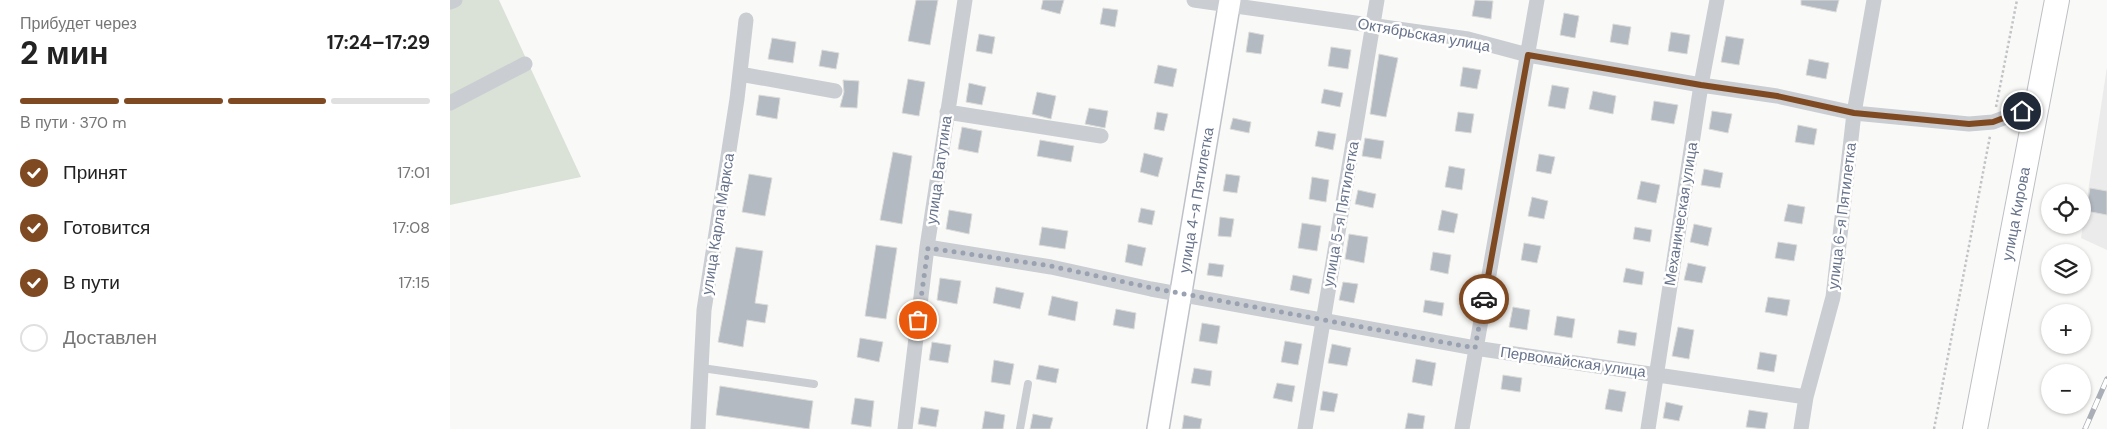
<!DOCTYPE html>
<html lang="ru">
<head>
<meta charset="utf-8">
<style>
	body { margin:0; font-family:"DM Sans",sans-serif; background:#f2f2f2; color:#222; height:100vh; display:flex; flex-direction:column; font-size:19px; white-space:nowrap }
	* { box-sizing:border-box; margin:0 }
	p { font-size:16px; color:#767676 }
	.icon { flex:none; width:28px; height:28px; fill:none; stroke:currentColor; stroke-width:2; stroke-linecap:round; stroke-linejoin:round }
	.map { position:relative; flex:1; overflow:hidden }
	.details { display:flex; flex-direction:column; background:#fff; width:450px }
	.details>* { flex:none }
	.buttons { position:absolute; left:1591px; top:184px; display:grid; gap:10px }
	.buttons a { display:grid; place-items:center; width:50px; height:50px; border-radius:50%; background:#fff; box-shadow:0 1px 4px #0004; font-size:25px }
	.pin { position:absolute; display:grid; place-items:center; width:42px; height:42px; color:#fff; margin:-21px; border:2px solid #fff; border-radius:50%; box-shadow:0 1px 5px #0007 }
	.courier { position:absolute; display:grid; place-items:center; width:50px; height:50px; margin:-25px; border:4px solid #7f4a22; border-radius:50%; background:#fff; color:#222; box-shadow:0 1px 6px #0007 }
	.overview em { font-style:normal; font-weight:700 }
	.overview div { display:flex; flex-direction:column-reverse }
	.overview { display:flex; align-items:center; justify-content:space-between; height:85px; padding:0 20px }
	h1 { font-size:32px; font-weight:700; line-height:38px }
	.bar { display:grid; grid-template-columns:repeat(4,1fr); gap:8px 5px; align-content:center; height:60px; padding:0 20px }
	.bar i { height:6px; border-radius:4px; background:#e0e0e0 }
	.bar .on { background:#7f4a22 }
	.bar p { grid-column:span 4 }
	ol { padding:0 20px; list-style:none }
	li { display:flex; align-items:center; gap:15px; height:55px }
	li p { margin-inline-start:auto }
	li .icon { padding:5px; border-radius:50%; background:#7f4a22; color:#fff; stroke-width:4 }
	li:last-child { color:#767676 }
	li i { width:28px; height:28px; border:2px solid #e0e0e0; border-radius:50% }
	main { display:flex; flex:1; min-height:0 }
	.map>svg:first-child { display:block }
	.built { fill:#eaebea }
	.green { fill:#dae2d8 }
	.building { fill:#b4bac2; stroke:#dbdcd9 }
	.lines { fill:none; stroke-linecap:round; stroke-linejoin:round }
	.secondary-casing { stroke:#bec1c8; stroke-width:24 }
	.primary-casing { stroke:#bdbfc5; stroke-width:26 }
	.path { stroke:#c1c3c6; stroke-width:2.5; stroke-dasharray:2.5 2.5; stroke-linecap:butt }
	.lane { stroke:#cacdd1; stroke-width:8 }
	.street { stroke:#cacdd1; stroke-width:15 }
	.secondary { stroke:#fff; stroke-width:21 }
	.primary { stroke:#fff; stroke-width:24 }
	.rail-casing { stroke:#aaaeb6; stroke-width:5.5 }
	.rail { stroke:#fff; stroke-width:4; stroke-dasharray:11; stroke-linecap:butt }
	.done { stroke:#9aa2b1; stroke-width:5; stroke-dasharray:0 9 }
	.route { stroke:#7f4a22; stroke-width:6 }
	.labels { text-anchor:middle; dominant-baseline:central; stroke-width:5; stroke-linejoin:round; paint-order:stroke }
	.street-label { font-size:15px; fill:#67738b; stroke:#fff }
</style>
</head>
<body>
<main>
<section class="details">
<div class="overview"><div><h1>2 мин</h1><p>Прибудет через</p></div><em>17:24–17:29</em></div>
<div class="bar"><i class="on"></i><i class="on"></i><i class="on"></i><i></i><p>В пути · 370 m</p></div>
<ol>
<li><svg class="icon" aria-label="check" viewBox="0 0 24 24"><path d="M5 12l5 5 9-10"/></svg>Принят<p>17:01</p></li>
<li><svg class="icon" aria-label="check" viewBox="0 0 24 24"><path d="M5 12l5 5 9-10"/></svg>Готовится<p>17:08</p></li>
<li><svg class="icon" aria-label="check" viewBox="0 0 24 24"><path d="M5 12l5 5 9-10"/></svg>В пути<p>17:15</p></li>
<li><i></i>Доставлен</li>
</ol>
</section>
<div class="map">
<svg width="1657" height="429" viewBox="0 0 1657 429">
	<rect width="100%" height="100%" fill="#f9faf7"/>
	<path class="built" d="M1657,67V250L1631,238Z"/>
	<path class="green" d="M0,0H49L131,177L0,205Z"/>
	<path class="building" d="M466,0H488L480,45L458,41Z
		M593,0H614L610,14L591,9Z
		M1025,0L1043,1L1041,19L1022,16Z
		M1351,0H1389L1386,12L1351,5Z
		M653,8L668,10L665,27L650,24Z
		M1114,13L1129,16L1125,38L1110,35Z
		M1163,24L1181,27L1178,45L1160,42Z
		M799,32L814,35L811,54L796,52Z
		M1221,32L1240,35L1237,54L1218,51Z
		M529,34L545,37L542,54L526,51Z
		M1276,36L1294,39L1289,65L1271,62Z
		M322,38L346,42L343,63L318,59Z
		M881,47L901,50L898,69L878,66Z
		M372,50L389,53L386,69L369,66Z
		M929,54L948,58L936,117L920,114Z
		M1359,59L1379,63L1376,79L1356,75Z
		M708,65L727,69L723,87L704,83Z
		M1013,67L1031,70L1027,89L1010,86Z
		M458,79L475,82L469,116L452,113Z
		M393,80L409,81L407,108L390,107L394,92Z
		M519,83L536,87L532,105L516,102Z
		M1102,85L1119,88L1115,109L1098,106Z
		M874,89L893,93L890,107L871,103Z
		M1143,91L1166,96L1163,114L1139,109Z
		M587,92L606,96L601,119L582,114Z
		M309,95L330,98L327,119L306,115Z
		M1204,101L1228,105L1224,124L1201,120Z
		M639,108L658,111L655,128L635,124Z
		M1262,111L1282,114L1278,133L1259,129Z
		M707,112L718,114L714,131L704,129Z
		M1008,112L1024,114L1021,133L1005,131Z
		M783,118L801,122L799,133L780,129Z
		M1348,125L1367,129L1364,145L1345,142Z
		M512,127L532,131L528,153L508,149Z
		M868,131L886,134L883,150L865,146Z
		M915,138L934,141L931,159L912,156Z
		M590,140L624,146L621,162L587,156Z
		M443,152L462,156L452,224L430,220Z
		M694,153L713,158L708,177L690,172Z
		M1089,154L1105,157L1101,174L1086,171Z
		M999,166L1015,169L1012,190L995,187Z
		M1254,169L1273,173L1270,188L1251,185Z
		M299,174L322,178L315,216L292,212Z
		M776,174L790,176L787,193L773,191Z
		M862,177L879,180L876,202L859,199Z
		M1191,181L1210,185L1206,203L1187,199Z
		M1640,188L1657,191V215L1636,211Z
		M908,190L926,194L923,208L905,204Z
		M1082,197L1098,201L1094,219L1078,216Z
		M1338,204L1355,207L1352,224L1334,221Z
		M691,208L705,211L702,225L688,222Z
		M499,210L522,214L519,234L496,229Z
		M992,210L1008,214L1004,233L988,230Z
		M770,217L784,219L781,237L768,236Z
		M852,223L871,226L867,251L848,248Z
		M1244,224L1262,228L1258,246L1240,242Z
		M592,227L618,231L615,249L589,245Z
		M1185,227L1202,230L1200,242L1183,239Z
		M899,234L918,237L914,263L895,259Z
		M1328,242L1347,245L1344,261L1325,258Z
		M1074,243L1091,246L1087,263L1071,260Z
		M678,244L696,248L692,266L675,262Z
		M426,245L447,248L436,319L415,316Z
		M286,247L313,251L305,303L318,305L315,323L297,320L293,347L268,342Z
		M983,252L1001,255L998,274L980,270Z
		M759,263L774,265L772,277L757,275Z
		M1238,263L1256,267L1252,283L1234,280Z
		M1176,268L1194,272L1192,285L1173,282Z
		M843,275L862,279L859,294L840,290Z
		M490,278L511,281L507,304L487,300Z
		M893,282L908,284L904,303L889,300Z
		M546,287L574,293L570,309L543,303Z
		M602,296L628,302L625,321L598,315Z
		M1318,297L1340,300L1337,316L1315,312Z
		M975,300L994,303L992,316L973,312Z
		M1063,307L1080,310L1077,330L1059,327Z
		M666,309L686,313L684,329L663,325Z
		M1107,316L1125,319L1122,338L1104,335Z
		M752,323L770,326L767,344L749,341Z
		M1228,327L1244,330L1239,359L1222,356Z
		M1169,330L1187,333L1185,346L1167,343Z
		M410,338L433,342L429,362L407,357Z
		M835,341L852,344L848,365L831,362Z
		M482,342L501,345L498,363L479,360Z
		M882,344L901,348L897,366L878,363Z
		M1310,352L1327,355L1324,372L1307,369Z
		M966,359L986,363L982,386L962,382Z
		M544,360L564,364L560,385L541,382Z
		M589,365L609,369L606,383L586,379Z
		M744,368L762,371L760,386L741,383Z
		M1053,375L1072,378L1070,392L1051,389Z
		M827,383L845,386L842,402L823,398Z
		M270,386L363,401L359,429L266,415Z
		M1159,389L1176,392L1172,412L1155,409Z
		M873,391L888,394L884,412L870,410Z
		M405,398L424,401L421,427L401,424Z
		M1216,402L1233,406L1229,421L1213,418Z
		M471,407L489,410L486,427L468,424Z
		M1299,410L1318,413L1315,429L1296,427Z
		M535,411L555,415L553,429H532Z
		M958,413L975,416L973,429H955Z
		M583,414L603,418L600,429H580Z
		M734,415L752,419L750,429H732Z"/>
	<g class="lines">
		<defs>
			<g id="secondary">
				<path id="s1" d="M708,429L780,0"/>
			</g>
			<g id="primary">
				<path id="s2" d="M1525,429L1607,0"/>
			</g>
		</defs>
		<use href="#secondary" class="secondary-casing"/>
		<use href="#primary" class="primary-casing"/>
		<path class="path" d="M1546,107L1567,0
			M1484,429L1540,136"/>
		<path class="lane" d="M252,368L364,384
			M570,429L578,384"/>
		<path class="street" d="M744,0L1018,39L1078,55L1251,85L1327,96L1404,113L1519,124L1543,122L1586,106
			M0,2L5,0
			M290,74L385,91
			M0,103L75,64
			M497,112L651,136
			M477,247L601,267L701,289L1025,348L1356,397
			M248,429L254,310L287,99L296,20
			M455,429L477,247L515,0
			M855,429L927,0
			M1012,429L1087,0
			M1198,429L1251,85L1267,0
			M1351,429L1356,397L1383,297L1404,113L1424,0"/>
		<use href="#secondary" class="secondary"/>
		<use href="#primary" class="primary"/>
		<defs>
			<path id="rail" d="M1635,429L1657,379"/>
		</defs>
		<use href="#rail" class="rail-casing"/>
		<use href="#rail" class="rail"/>
	</g>
	<g class="lines">
		<path class="done" d="M468,320L478,248L601,266L702,288L1025,348L1034,299"/>
		<path class="route" d="M1034,299L1078,55L1251,85L1327,96L1404,113L1519,124L1543,122L1572,111"/>
	</g>
	<g class="labels">
		<g class="street-label">
			<text transform="translate(974 35) rotate(10)">Октябрьская улица</text>
			<text transform="translate(489 170) rotate(-82)">улица Ватутина</text>
			<text stroke="none"><textPath href="#s1" startOffset="232">улица 4-я Пятилетка</textPath></text>
			<text transform="translate(891 214) rotate(-80)">улица 5-я Пятилетка</text>
			<text transform="translate(1231 214) rotate(-81)">Механическая улица</text>
			<text stroke="none"><textPath href="#s2" startOffset="219">улица Кирова</textPath></text>
			<text transform="translate(1392 216) rotate(-83)">улица 6-я Пятилетка</text>
			<text transform="translate(268 224) rotate(-81)">улица Карла Маркса</text>
			<text transform="translate(1123 362) rotate(8)">Первомайская улица</text>
		</g>
	</g>
</svg>
<div class="buttons">
<a><svg class="icon" aria-label="locate" viewBox="0 0 24 24"><circle cx="12" cy="12" r="6"/><path d="M12 2v4M12 18v4M2 12h4M18 12h4"/></svg></a>
<a><svg class="icon" aria-label="layers" viewBox="0 0 24 24"><path d="M12 4l9 5-9 5-9-5zM3 14l9 5 9-5"/></svg></a>
<a>+</a>
<a>−</a>
</div>
<div class="pin" style="left:468px;top:320px;background:#ea580c"><svg class="icon" aria-label="bag" viewBox="0 0 24 24"><path d="M5 8h14l-1 12H6zM9 8a3 3 0 0 1 6 0"/></svg></div>
<div class="pin" style="left:1572px;top:111px;background:#1f2937"><svg class="icon" aria-label="home" viewBox="0 0 24 24"><path d="M3 11l9-7 9 7M6 9v11h12V9"/></svg></div>
<div class="courier" style="left:1034px;top:299px"><svg class="icon" aria-label="car" viewBox="0 0 24 24"><path d="M5 17H2v-5l4-1 3-4h7l3 4 3 1v5h-3M9 17h6M6 11h13"/><circle cx="7" cy="17" r="2"/><circle cx="17" cy="17" r="2"/></svg></div>
</div>
</main>
</body>
</html>
